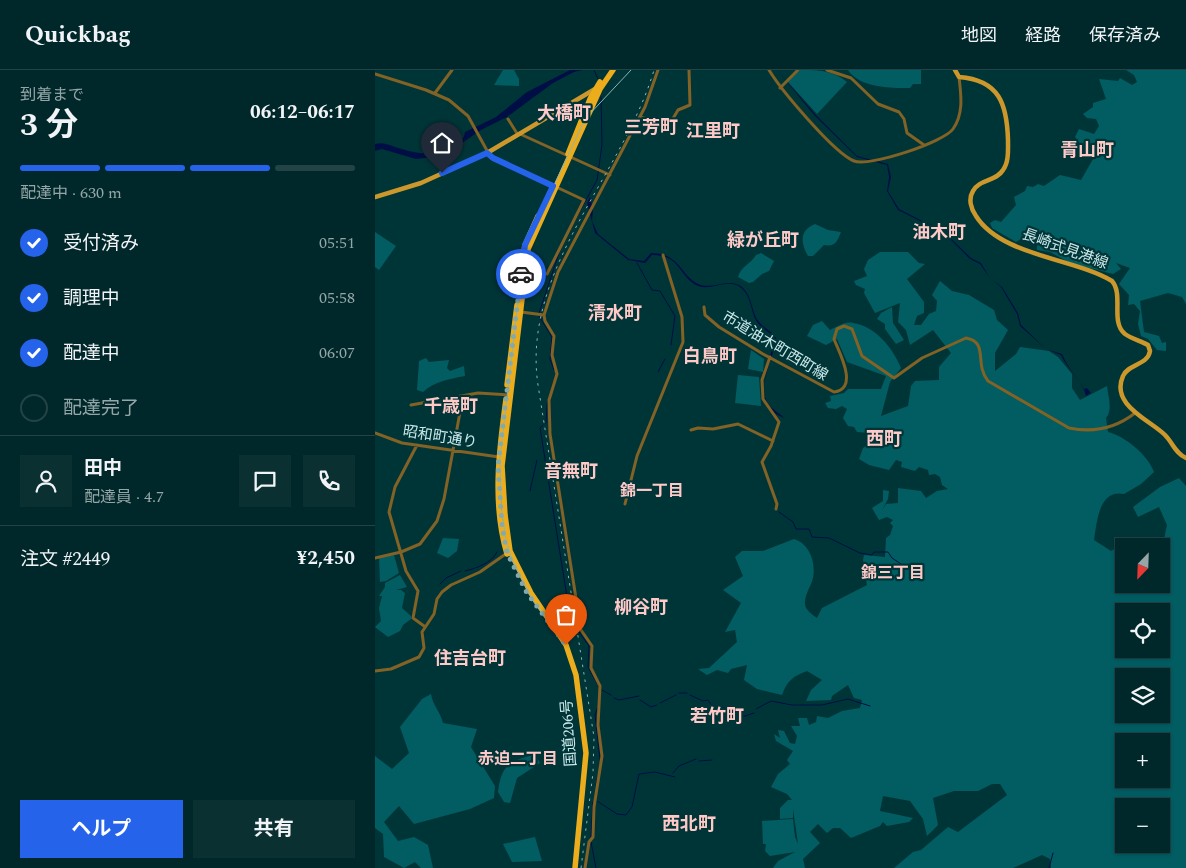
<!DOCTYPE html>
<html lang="ja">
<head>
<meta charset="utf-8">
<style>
	body { margin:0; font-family:Spectral,"Noto Sans JP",serif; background:#0a3032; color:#f1f3f6; height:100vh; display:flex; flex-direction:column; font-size:19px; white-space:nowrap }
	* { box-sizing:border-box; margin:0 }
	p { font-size:16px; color:#95a6a8 }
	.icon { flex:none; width:28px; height:28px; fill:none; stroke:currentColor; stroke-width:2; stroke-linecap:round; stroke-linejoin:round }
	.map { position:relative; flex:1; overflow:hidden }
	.panel { display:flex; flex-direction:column; background:#00282a; width:375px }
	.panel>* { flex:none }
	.needle { width:32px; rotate:203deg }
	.tools { position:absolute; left:740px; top:468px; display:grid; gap:10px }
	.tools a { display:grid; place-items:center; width:55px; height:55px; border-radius:0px; background:#00282a; box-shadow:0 1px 4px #0004,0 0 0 1px #224447; font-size:25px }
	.pin { position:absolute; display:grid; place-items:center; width:42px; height:42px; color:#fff; margin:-51px -21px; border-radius:50% 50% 50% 0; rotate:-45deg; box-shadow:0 0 5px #0007 }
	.pin .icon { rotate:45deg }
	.courier { position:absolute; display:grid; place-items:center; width:50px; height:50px; margin:-25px; border:4px solid #2563eb; border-radius:50%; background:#fff; color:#222; box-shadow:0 1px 6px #0007 }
	.headline em { font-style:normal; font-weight:700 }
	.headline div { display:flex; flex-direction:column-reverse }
	.headline { display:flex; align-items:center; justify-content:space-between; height:85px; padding:0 20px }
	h1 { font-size:32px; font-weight:700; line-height:38px }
	.bar { display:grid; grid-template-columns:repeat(4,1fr); gap:8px 5px; align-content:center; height:60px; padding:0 20px }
	.bar i { height:6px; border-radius:4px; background:#224447 }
	.bar .on { background:#2563eb }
	.bar p { grid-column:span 4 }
	.line { display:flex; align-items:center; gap:12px; padding:0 20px; border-top:1px solid #224447 }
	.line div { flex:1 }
	.round { display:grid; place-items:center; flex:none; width:52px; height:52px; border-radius:0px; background:#0a3032 }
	ol { padding:0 20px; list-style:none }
	li { display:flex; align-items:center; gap:15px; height:55px }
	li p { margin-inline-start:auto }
	li .icon { padding:5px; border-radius:50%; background:#2563eb; color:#fff; stroke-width:4 }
	li:last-child { color:#95a6a8 }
	li i { width:28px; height:28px; border:2px solid #224447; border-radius:50% }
	.button { display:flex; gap:10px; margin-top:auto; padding:10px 20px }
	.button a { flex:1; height:58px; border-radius:0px; background:#2563eb; color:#fff; font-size:20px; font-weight:700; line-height:58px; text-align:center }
	.button a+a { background:#0a3032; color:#f1f3f6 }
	header { display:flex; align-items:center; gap:30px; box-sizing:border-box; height:70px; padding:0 25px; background:#00282a; border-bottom:1px solid #224447 }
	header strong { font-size:24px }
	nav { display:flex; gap:28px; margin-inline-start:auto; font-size:18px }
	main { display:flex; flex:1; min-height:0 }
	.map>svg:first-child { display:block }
	.green { fill:#015d62; fill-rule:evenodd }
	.water { fill:#000e46 }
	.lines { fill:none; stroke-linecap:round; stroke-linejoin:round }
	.stream { stroke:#000e46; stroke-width:1 }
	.minor { stroke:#826225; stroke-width:3 }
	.major { stroke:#cc982c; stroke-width:4.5 }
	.highway { stroke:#ecad1d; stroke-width:5.5 }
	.tram { stroke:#8db3b5; stroke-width:1 }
	.rail { stroke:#8db3b5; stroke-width:1; stroke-dasharray:2.5 5; stroke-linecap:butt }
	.done { stroke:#83a9ac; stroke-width:5; stroke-dasharray:0 9 }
	.route { stroke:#2563eb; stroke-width:6 }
	.labels { text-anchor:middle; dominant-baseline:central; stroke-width:4.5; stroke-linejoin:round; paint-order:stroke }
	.street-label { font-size:15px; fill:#c9e8ea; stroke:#003538 }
	.neighbourhood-label { font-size:16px; font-weight:bold; fill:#fec9c7; stroke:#003538 }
	.quarter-label { font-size:18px; font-weight:bold; fill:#fec9c7; stroke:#003538 }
</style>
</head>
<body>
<header>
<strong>Quickbag</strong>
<nav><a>地図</a><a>経路</a><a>保存済み</a></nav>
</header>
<main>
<section class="panel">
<div class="headline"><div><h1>3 分</h1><p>到着まで</p></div><em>06:12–06:17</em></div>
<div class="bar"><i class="on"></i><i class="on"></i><i class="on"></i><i></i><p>配達中 · 630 m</p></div>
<ol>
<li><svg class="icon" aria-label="check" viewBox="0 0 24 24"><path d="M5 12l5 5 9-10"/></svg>受付済み<p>05:51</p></li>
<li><svg class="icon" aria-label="check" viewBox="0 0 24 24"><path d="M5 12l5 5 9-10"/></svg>調理中<p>05:58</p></li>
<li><svg class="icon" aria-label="check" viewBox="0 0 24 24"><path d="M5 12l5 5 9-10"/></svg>配達中<p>06:07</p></li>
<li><i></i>配達完了</li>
</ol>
<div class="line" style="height:90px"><a class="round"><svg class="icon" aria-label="person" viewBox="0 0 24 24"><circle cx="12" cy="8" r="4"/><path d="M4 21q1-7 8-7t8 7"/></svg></a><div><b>田中</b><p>配達員 · 4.7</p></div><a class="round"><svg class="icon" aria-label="chat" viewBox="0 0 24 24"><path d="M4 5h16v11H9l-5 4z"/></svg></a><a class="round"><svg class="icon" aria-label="phone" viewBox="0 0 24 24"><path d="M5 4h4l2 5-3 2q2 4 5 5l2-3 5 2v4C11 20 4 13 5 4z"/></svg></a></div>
<div class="line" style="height:65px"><div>注文 #2449</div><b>¥2,450</b></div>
<div class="button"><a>ヘルプ</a><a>共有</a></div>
</section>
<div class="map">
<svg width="811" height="798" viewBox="0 0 811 798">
	<rect width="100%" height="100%" fill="#003538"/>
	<path class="green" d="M128,0H139L144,9V16L119,15Z
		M425,0C443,0 458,0 472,12L442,44L412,11Z
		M473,0H546V14H538L535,18C515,18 485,18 473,0Z
		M751,0H811V234L807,227L793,223L765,231L769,262L784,266L787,273L791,272V281L782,280L773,269L766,266L763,254L765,241L759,234L753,235L754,225L744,214L755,198L741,193L746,199L738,204L695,193L675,182L662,180V171L646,169L641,172L617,158L615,153L620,150L626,152L641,135L639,127L650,121L652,116L658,117L663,114L669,116L685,105L706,110L718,89L723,87L713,84L700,67L704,59L719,64L724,56L721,49L712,48L708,44L718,37V33L731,29L724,9L743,11L745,8L757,15L762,12L759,5Z
		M440,154L453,160L466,162C462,172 460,177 449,175L438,186H433C425,172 425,160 440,154Z
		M0,162L21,176L4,200L0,197Z
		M505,182H533L544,193L550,194L532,209L549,232V243L542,246L539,255H546L554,244L561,241L562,231L557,225L565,211L577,221L594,225L619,240L622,250L633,260L620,283V301L641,284L645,277L674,281L683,287L697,304V318L705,330L732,316C733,326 738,340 731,348L733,362C750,366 773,385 779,402L766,414L749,424C724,419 722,451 719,470L736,481L741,478L743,471L756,472L759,476H749V514H786V483L792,455L784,437L763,447L758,437L785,417L804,408L811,416V798H676L675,789L667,785L638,798H519L538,782L546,780L573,757L583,762L632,725L625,714H617L603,721H579L558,728L563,755L552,766L548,749L535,731L508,726L505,741L538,748L534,752L512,756L508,752L505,756L476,768L465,758H458L452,763L443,754L435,762L445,773L428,789L430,798H398L403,791L420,782L395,786L390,781L391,774H388L387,751L418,749L420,767L423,774L418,739V748L405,749V738L413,730H417L412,724L396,717L403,704L415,694L412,690L418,681L401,671L399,664L405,668L403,660L409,661L415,673L420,674L422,666L416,656H425L423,648H432L434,655L441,652L442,646L453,648L467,641L485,638L487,630L479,628L473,615L457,626L456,630L431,631L436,620L447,610L432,601C418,606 412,611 407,625L382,619L369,610L372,595L356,599L353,603L342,600L332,605L323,599L334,598L362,572L360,560L350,562L366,533L348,520L368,506L360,487L367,481H388L419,469C435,474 441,493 438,508C436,516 429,526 430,534C430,540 438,545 442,548L447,538L492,515L488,490L489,485L510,487L511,468L515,465L518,456L515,453L518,450L512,447L504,450L497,438L508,431V420L514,421L513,429L507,440L511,434L523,433V418L546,421L551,428L562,421L573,419L567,415L565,407L560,404L554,405L553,400L544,397L540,401L526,397L527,392L521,390L514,400L494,395L484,389L488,378L496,372L495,363L482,362L479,357L473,356L468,348L472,339L467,336L461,339L453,338L450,333L456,331L455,326L469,323L473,319H506L511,306L472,292L462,269L451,275L432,266L438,255L447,251L455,260C462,257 470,251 478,253C500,256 518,278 526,298L515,312L506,346L533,336L536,316L540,311L564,310V297L576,283L558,260L535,275L531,260L523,252L525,233L500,243L489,223L490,219L481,215L479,211L492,206L489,199L493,190ZM749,541H786V579H749ZM749,606H786V644H749ZM749,671H786V709H749ZM749,736H786V774H749Z
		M386,183L399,191L394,201L387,204L378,212L374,213L363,207C366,196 376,194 381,185Z
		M517,237L518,253L529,270L521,274L510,259V254L502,249L506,243Z
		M376,280L389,289L388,302L373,299Z
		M51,288L54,292L74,290L72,298L75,301L89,296L90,306C75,309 60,311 48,322L42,320L44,291Z
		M363,305L384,307L386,336L360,333Z
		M68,468L84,469L82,481L73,488L62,483Z
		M19,485L24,503L11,511L5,512L4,487Z
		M25,505L32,517L21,520H26L30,523L27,538L36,546V549L28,555L25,561L13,567L0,557L6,551L4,538L7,526H4L10,517V513Z
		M56,624C58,636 65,641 68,653L102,659L96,677L120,716L119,728L95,739L39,754L24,736L9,752L23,771L39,767L53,775L58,798H46L40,792L29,798L9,787L8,764L0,758V686L17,699L34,683L25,657L47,629Z
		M154,686H161L165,693L142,708L135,733L129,732L123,722C126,698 132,692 154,686Z
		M160,767L167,791L137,792L128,774Z"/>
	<path class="water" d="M195,0H208L199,2L178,13L132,47L106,60L68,86L41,89L7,79L0,81V74C10,71 18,77 27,79C53,87 68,85 89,67L90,62L121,47L152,22Z
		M402,0L440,44L482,86L513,94L516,107L513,121L524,139L551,153L564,157L596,188L606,193L615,208L627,217L643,243L646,255L671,279L687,284C692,297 704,309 709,319L712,318L716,323L711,326C708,311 692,299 686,285L671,279L645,256L642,244L626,217L615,208L605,194L595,189L564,158L551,154L523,140L512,121L514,107L512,95L482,87L439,45Z
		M215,127L218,139L217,151L223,164L254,189L269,191L276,183C307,183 306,209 326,215C339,219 355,207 367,217C378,227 376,242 384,252C389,258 397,261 401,268C400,288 380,316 394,335C399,341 405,343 409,348C373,335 396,294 399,268C395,262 387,259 382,252C375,241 377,226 365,217C353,208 337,221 323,216C303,207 307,185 277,185L270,193L253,190L220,163L212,133Z"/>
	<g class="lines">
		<path class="stream" d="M219,0L223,9
			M199,152L222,110L227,75L226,27
			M262,193L277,220L285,221L300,246L296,275
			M164,243L184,183
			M164,246L177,267L175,289L179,300
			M283,302L290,289
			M171,353L172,335L178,313
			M168,355L165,358L166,364L196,552L201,560
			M155,421L162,390
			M404,442L418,452L421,459H434L437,467L454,468L485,483L497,485L499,482H513L517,488L529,496
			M90,501C102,498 117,493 122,482
			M65,514L71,508L86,501
			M204,562L214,576L213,597L224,617
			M227,620L236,625
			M304,623H312
			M315,625L328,631L333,630C339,641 347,636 356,639L364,648L379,643
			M239,628L244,630L264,626
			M265,630L276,637L282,635
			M285,633L301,625
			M222,639L220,645L225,689
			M381,639L396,631L417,635H447L473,629L495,636
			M324,691L337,690
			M298,703L304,696L321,689
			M221,716L223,705
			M222,731L242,744L251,745L257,737L264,704L280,702L300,707
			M216,768L218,732
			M216,772L221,798
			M674,798L678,783"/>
		<path class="minor" d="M394,0C406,20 459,83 479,91C495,97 569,72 578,59C589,43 586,25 584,7
			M452,0L476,8L503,34L524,42L529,49L532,63L549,75
			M0,4L51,20L74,30L93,46L115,86L209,130L172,204
			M405,18L423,0
			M60,23L77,0
			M265,47L284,52H296L303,40L315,35L314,0
			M133,49L143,65
			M145,64L235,105
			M329,237L330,245L344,257L388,284L459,322C485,319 463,280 459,269L462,259L469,256L477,259L487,286L519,308L547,288L591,268C614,272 599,294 613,311L694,358C719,363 741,358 760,343
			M146,242L169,245
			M395,287L387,310L388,329L404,352L396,376L387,392L402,434L401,439
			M36,335L103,323L135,325
			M316,360L323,358L338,359L363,354L398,371
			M0,363L27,373L124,387
			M42,375L20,417L14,442L31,501L43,521L38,548L49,556
			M250,434L262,386L308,272L307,247L288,185
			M0,488L26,482L45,474L62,451L69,429L88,326
			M0,601L16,599L44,587L49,578L47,562L59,544L62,529L67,522L76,515L105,502L132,483
			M210,798L214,772L218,767L219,737L227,686L223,655L225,616L216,598L217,576L206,560L175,364L174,330L182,304L177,285L179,266L170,251L169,245L183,202L270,37L283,0"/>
		<path class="major" d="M580,0L584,7C625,10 632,35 633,70C633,80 634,92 628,100C621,112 604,109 598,121C593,129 596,139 601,146C626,186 699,188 737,211C749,225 735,252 750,264C757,269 766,271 773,275L775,281C773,295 753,294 748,306C735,335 775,350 790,365C798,373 800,383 811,388
			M0,127L46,113L112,83L220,19"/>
		<path class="highway" d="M193,84L215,29L225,12
			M147,191L150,175L163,146
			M132,315L142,235
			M131,329C124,380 117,434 132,484
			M200,798L211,683L201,605L191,575L156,523L135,481L130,445L127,396L153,179L225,19L238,0"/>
		<path class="tram" d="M177,557L158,531L137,489L131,471L126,433L125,389L146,205L153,171L210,49L256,0"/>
		<path class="rail" d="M206,798L218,703L219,667L163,315C146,199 248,105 279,0"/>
	</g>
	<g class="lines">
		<path class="done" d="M146,204L123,396L127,456L132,483L152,523L191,575"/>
		<path class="route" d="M67,103L112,83L118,88L178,116L150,175L146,204"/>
	</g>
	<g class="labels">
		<g class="street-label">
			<text transform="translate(690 179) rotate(20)">長崎式見港線</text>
			<text transform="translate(400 276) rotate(31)">市道油木町西町線</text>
			<text transform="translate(65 367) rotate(9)">昭和町通り</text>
			<text transform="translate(194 663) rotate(-94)">国道206号</text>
		</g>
		<g class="neighbourhood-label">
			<text x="277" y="421">錦一丁目</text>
			<text x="518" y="503">錦三丁目</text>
			<text x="143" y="689">赤迫二丁目</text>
		</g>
		<g class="quarter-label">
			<text x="189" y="43">大橋町</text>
			<text x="276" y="57">三芳町</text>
			<text x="338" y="61">江里町</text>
			<text x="712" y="80">青山町</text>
			<text x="564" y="162">油木町</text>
			<text x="388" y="170">緑が丘町</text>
			<text x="240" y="243">清水町</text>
			<text x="335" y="286">白鳥町</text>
			<text x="76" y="336">千歳町</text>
			<text x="509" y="369">西町</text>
			<text x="196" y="401">音無町</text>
			<text x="266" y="537">柳谷町</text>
			<text x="95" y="588">住吉台町</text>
			<text x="342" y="646">若竹町</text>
			<text x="314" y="754">西北町</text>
		</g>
	</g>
</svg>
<div class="tools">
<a><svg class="needle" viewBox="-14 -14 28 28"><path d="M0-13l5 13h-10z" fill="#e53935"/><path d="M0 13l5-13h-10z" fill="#95a6a8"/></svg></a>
<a><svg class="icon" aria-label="locate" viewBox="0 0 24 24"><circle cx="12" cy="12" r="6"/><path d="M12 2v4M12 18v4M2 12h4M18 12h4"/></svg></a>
<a><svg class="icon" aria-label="layers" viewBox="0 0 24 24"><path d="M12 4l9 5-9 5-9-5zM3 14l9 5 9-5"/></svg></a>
<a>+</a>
<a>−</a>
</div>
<div class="pin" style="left:191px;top:575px;background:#ea580c"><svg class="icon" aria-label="bag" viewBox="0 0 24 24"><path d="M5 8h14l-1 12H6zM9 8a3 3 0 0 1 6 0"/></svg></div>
<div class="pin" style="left:67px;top:103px;background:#1f2937"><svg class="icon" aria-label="home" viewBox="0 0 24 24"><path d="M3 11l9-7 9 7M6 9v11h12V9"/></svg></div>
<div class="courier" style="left:146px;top:204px"><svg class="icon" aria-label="car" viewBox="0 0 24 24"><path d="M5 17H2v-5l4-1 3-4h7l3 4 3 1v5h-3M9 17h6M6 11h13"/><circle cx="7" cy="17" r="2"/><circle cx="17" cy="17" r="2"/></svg></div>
</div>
</main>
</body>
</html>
